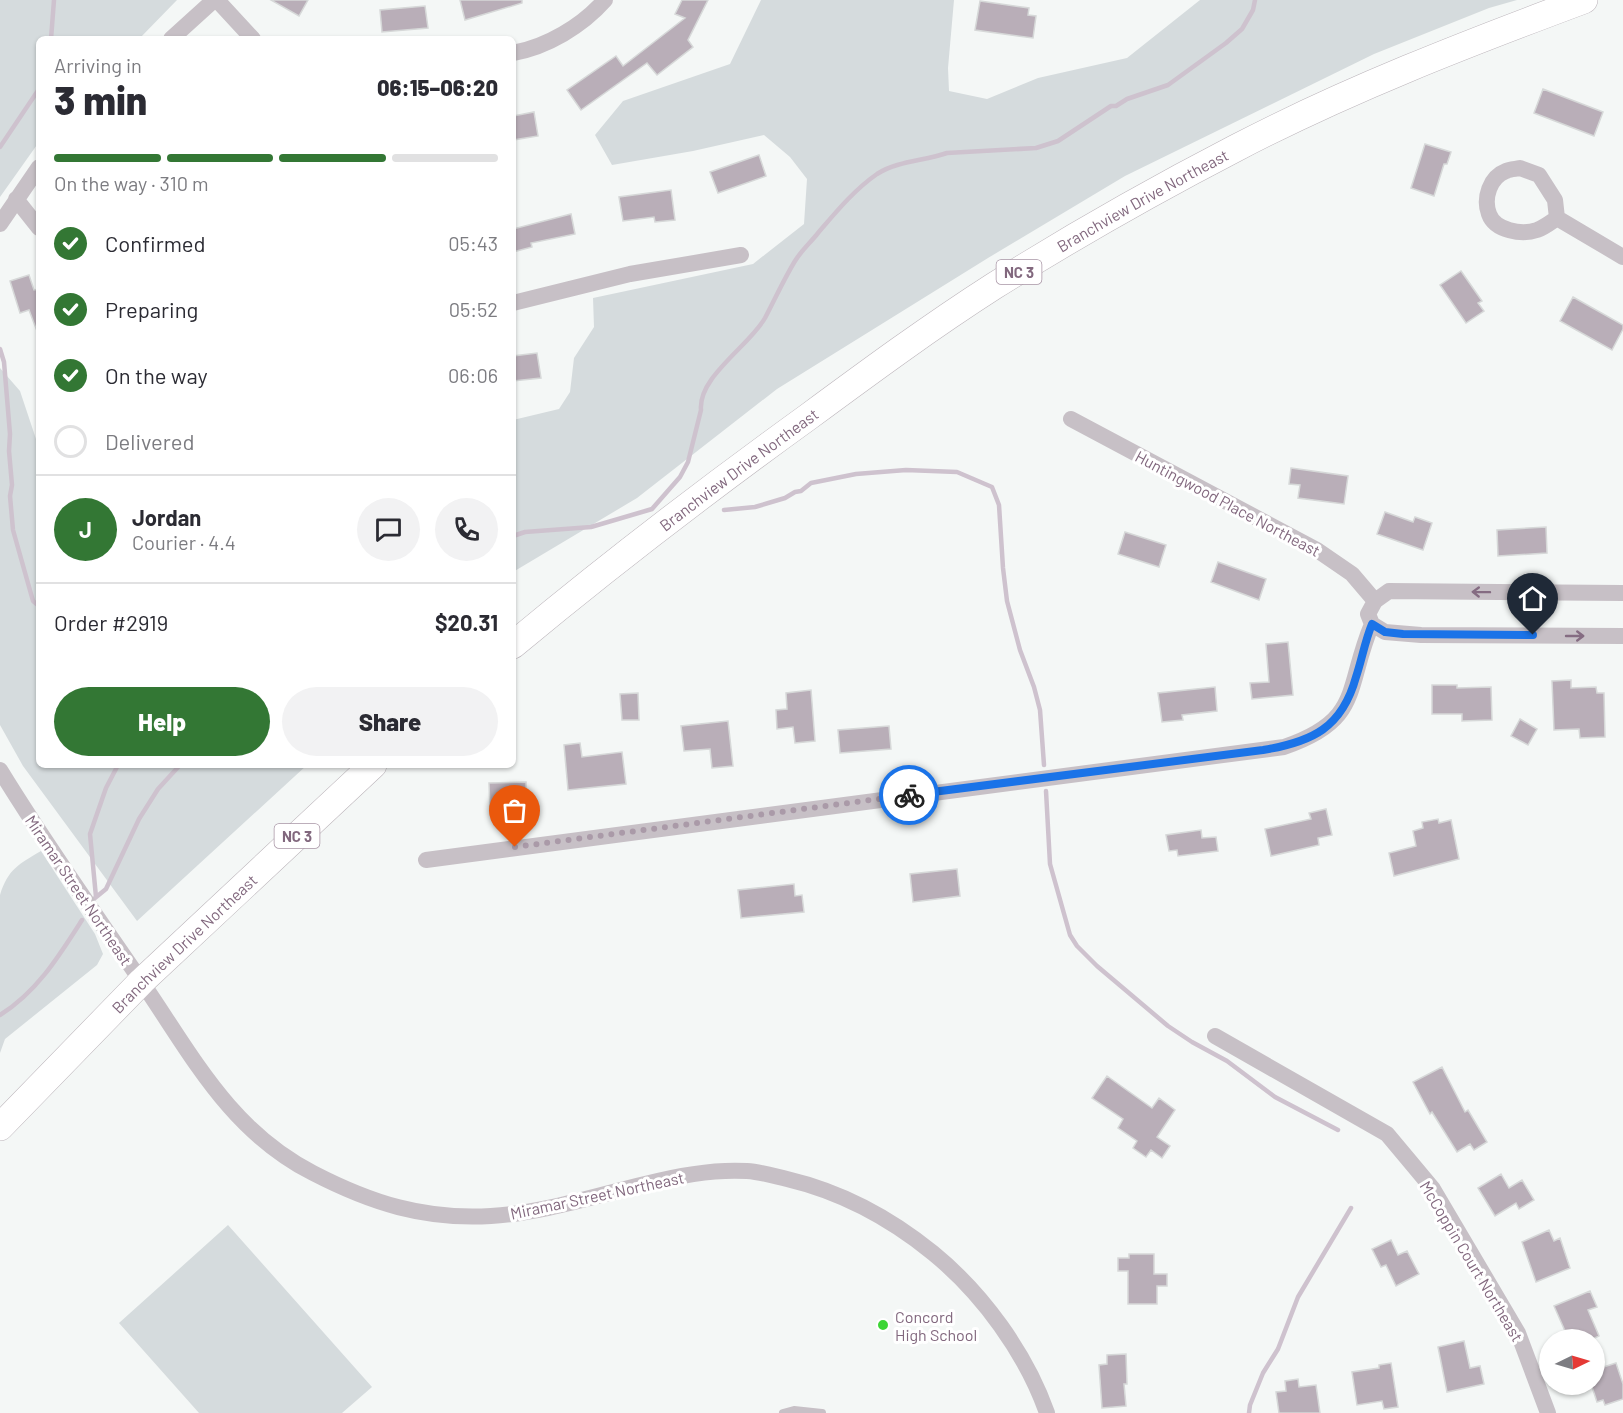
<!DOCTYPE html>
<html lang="en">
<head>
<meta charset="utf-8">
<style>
	body { margin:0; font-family:Barlow,sans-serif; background:#f2f2f3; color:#2b2b33; height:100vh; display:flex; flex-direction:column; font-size:22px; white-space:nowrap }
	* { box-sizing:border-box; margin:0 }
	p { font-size:20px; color:#7c7c81 }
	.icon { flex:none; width:33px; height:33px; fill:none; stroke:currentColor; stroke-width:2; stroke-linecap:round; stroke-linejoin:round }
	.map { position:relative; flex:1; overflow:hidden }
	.details { position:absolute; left:36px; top:36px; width:480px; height:732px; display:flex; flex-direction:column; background:#fff; border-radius:9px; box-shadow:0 2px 4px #0004 }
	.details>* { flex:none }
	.needle { width:39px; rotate:85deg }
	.controls { position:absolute; left:1539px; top:1329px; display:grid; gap:12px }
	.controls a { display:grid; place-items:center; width:66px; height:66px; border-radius:50%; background:#fff; box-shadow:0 2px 4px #0004; font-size:30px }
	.pin { position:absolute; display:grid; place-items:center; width:51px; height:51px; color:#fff; margin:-62px -26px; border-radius:50% 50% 50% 0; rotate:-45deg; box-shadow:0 0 6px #0007 }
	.pin .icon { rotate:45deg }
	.courier { position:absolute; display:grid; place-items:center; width:60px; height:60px; margin:-30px; border:4px solid #1a73e8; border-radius:50%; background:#fff; color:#222; box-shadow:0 2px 8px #0007 }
	.headline em { font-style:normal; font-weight:800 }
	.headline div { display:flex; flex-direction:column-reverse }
	.headline { display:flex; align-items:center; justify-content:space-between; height:102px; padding:0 18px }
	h1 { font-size:39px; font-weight:800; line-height:45px }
	.bar { display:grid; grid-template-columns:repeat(4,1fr); gap:9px 6px; align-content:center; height:72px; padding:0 18px }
	.bar i { height:8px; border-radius:4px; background:#e1e1e2 }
	.bar .current { background:#337734 }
	.bar p { grid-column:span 4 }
	.line { display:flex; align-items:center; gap:15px; padding:0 18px; border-top:2px solid #e1e1e2 }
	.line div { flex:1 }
	.round { display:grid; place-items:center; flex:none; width:63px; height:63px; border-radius:32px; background:#f2f2f3 }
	ol { padding:0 18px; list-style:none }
	li { display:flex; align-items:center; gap:18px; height:66px }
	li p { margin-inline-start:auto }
	li .icon { padding:6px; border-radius:50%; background:#337734; color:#fff; stroke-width:4 }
	li:last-child { color:#7c7c81 }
	li i { width:33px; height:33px; border:3px solid #e1e1e2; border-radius:50% }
	.button { display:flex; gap:12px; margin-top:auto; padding:12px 18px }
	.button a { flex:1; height:69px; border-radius:36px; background:#337734; color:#fff; font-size:24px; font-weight:800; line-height:69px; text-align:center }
	.button a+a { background:#f2f2f3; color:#2b2b33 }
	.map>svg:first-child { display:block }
	.green { fill:#d5dbdd }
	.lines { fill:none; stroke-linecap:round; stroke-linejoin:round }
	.stream { stroke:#cec2ce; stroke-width:4.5 }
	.building { fill:#b9aeb8; stroke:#d6d8d8; stroke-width:1.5 }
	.primary-casing { stroke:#bbb4ba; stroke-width:28 }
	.lane { stroke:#c7c0c6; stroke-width:8 }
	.street { stroke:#c7c0c6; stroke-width:16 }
	.primary { stroke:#fff; stroke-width:27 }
	.oneway { stroke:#856c82 }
	.done { stroke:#aa9aa8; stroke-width:6; stroke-dasharray:0 10.8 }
	.route { stroke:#1a73e8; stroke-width:8 }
	.poi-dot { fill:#3dd536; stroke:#fff; stroke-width:2 }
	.labels { text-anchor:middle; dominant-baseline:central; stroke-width:6; stroke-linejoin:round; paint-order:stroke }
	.shield { fill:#fff; stroke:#a895a5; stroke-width:1.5 }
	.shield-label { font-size:15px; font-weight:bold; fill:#82687e }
	.street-label { font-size:16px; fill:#82687e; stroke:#fff }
	.poi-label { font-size:16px; fill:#82687e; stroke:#fff; text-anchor:start }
</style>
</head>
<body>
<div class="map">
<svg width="1623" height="1413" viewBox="0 0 1623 1413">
	<rect width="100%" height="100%" fill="#f4f7f6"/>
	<path class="green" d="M0,0H177L139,39H39V142L0,197Z
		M761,0H954L948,68L949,91L987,99L1038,78L1127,58L1200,0H1517L1489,8L1374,54L1125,176L988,258L777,389L637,498L513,572V420L559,409L570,392L574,358L594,327L593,298L753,264L804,224L807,179L790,157L764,135L693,151L612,165L595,135L623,101L730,64Z
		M0,368L20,391L39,448V765H307L137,921L23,766L0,725Z
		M41,851L95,934L103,954L97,965L5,1039L0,1053V895C8,869 19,864 41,851Z
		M228,1225L372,1387L342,1413H199L119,1323Z"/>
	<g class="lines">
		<path class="stream" d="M51,39L54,0
			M0,147L39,89
			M0,349L4,362L10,434L9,451L12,485L10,496L13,530L33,601L39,606
			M724,510L755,507L785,498L795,492L801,491L811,483L856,474L906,470L957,472L992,487L999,505L1003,568L1007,601L1020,650L1034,687L1040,710L1044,765
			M513,536L525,532L591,527L652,509L680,477L688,462L701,410C698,377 749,346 765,318C775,299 784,279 795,261C801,251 811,242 818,233C836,212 854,190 877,174C897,161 924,161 947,153L1036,148L1058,141L1111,106H1116L1127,99L1168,85L1226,43L1242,29L1253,10L1255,0
			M1046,791L1050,864L1070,935L1077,946L1097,966L1168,1026L1192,1042L1227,1061L1275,1097L1338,1130
			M96,897L90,834L106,788L118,765
			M95,898L106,889L139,819L158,789L180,765
			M0,1015C37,992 59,956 82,920
			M1249,1413L1250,1405L1263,1373L1278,1349L1298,1297L1351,1208"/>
	</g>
	<path class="building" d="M271,0H308L299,16Z
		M460,0H522V3L465,20Z
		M682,0H708L688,40L693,47L657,75L647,63L581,110L567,90L616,56L623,66L685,18L675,14Z
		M980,1L1029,8L1028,15L1036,16L1033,38L975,30Z
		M425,6L428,28L382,32L380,10Z
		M1543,89L1603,112L1594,136L1534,113Z
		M534,112L538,136L513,140V116Z
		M1425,144L1451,152L1447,164H1444L1434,196L1411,188Z
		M759,155L766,176L718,193L710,172Z
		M671,190L675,220L655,222L654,217L623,221L619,197Z
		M571,214L575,234L531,243L532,247L513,252V229Z
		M1461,271L1482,301L1478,303L1484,311L1466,323L1440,285Z
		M29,275L34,290L39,289V331H37L29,310L20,313L10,281Z
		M1573,297L1623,325V329L1612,350L1560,321Z
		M537,353L541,378L513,381V356Z
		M1291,468L1348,476L1344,504L1298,498L1300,485L1289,484Z
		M1385,512L1413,522L1415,517L1432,523L1423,550L1377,534Z
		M1546,527L1547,553L1498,556L1497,530Z
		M1125,532L1166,545L1159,567L1118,554Z
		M1218,562L1266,579L1259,600L1211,582Z
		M1288,642L1293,695L1252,699L1250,683L1269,682L1266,644Z
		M1571,680V688L1596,687L1597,693H1604L1605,737L1580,738L1579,729L1554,730L1552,681Z
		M1432,685H1457V688L1491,687L1492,720L1462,721V714H1432Z
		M1215,687L1217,711L1182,715L1183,720L1162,722L1158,693Z
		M811,690L815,741L795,743L793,727L777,729L776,710L787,709L786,693Z
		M638,693L639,720H622L620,694Z
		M1520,719L1537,729L1528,745L1511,736Z
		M728,721L733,766L712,768L710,749L684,751L681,726Z
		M889,726L891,749L840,753L838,730Z
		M580,743L582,757L622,752L626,784L568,790L564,745Z
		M526,782V796H519V813H490L489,783Z
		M1326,809L1332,835L1318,838L1319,845L1271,856L1265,829L1311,819L1309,813Z
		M1438,819L1439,823L1451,820L1459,859L1394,876L1389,853L1416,846L1413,831L1423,828L1422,822Z
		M1201,830L1202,838L1216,837L1218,851L1178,856L1177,850L1169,851L1166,835Z
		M957,869L960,896L913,902L910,874Z
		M794,884L795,896L802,895L804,912L741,918L738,890Z
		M1442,1067L1465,1112L1468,1110L1487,1142L1474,1150L1470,1144L1457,1152L1432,1112L1430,1114L1413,1082Z
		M1107,1076L1152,1108L1159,1098L1175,1110L1157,1137L1170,1146L1162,1158L1151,1150L1146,1157L1133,1148L1137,1141L1118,1128L1123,1119L1092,1098Z
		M1501,1174L1509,1188L1522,1180L1534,1200L1519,1209L1516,1203L1495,1216L1478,1188Z
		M1549,1230L1554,1241L1560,1238L1570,1268L1536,1282L1522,1242Z
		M1391,1240L1398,1255L1407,1251L1419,1274L1396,1286L1386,1265L1381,1267L1372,1249Z
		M1129,1254H1154V1274H1167V1286H1157V1304H1128V1271H1118V1258H1129Z
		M1590,1291L1597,1307L1588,1310L1599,1336L1591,1340H1569L1554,1306Z
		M1464,1341L1470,1368L1480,1366L1484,1384L1447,1392L1438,1347Z
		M1126,1354L1127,1384H1124L1126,1406L1102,1408L1099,1365L1107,1364V1355Z
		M1391,1363L1398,1407L1384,1409L1382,1401L1357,1405L1352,1372L1379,1368V1365Z
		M1616,1363L1623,1384V1399L1605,1405L1603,1400L1597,1402L1591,1384H1594V1370Z
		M1298,1379L1299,1387L1316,1385L1320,1413H1279L1276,1392L1286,1391L1285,1381Z"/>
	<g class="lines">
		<defs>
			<g id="primary">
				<path id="s1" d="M513,645C609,565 707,490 808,417C869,372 930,327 994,286C1072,237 1153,191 1236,148C1347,90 1466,44 1584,0"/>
				<path id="s2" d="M0,1127L142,981L373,765"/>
			</g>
		</defs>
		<use href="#primary" class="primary-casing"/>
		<path class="lane" d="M783,1413L794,1410L822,1413"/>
		<path class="street" d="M217,0L253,39
			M171,39L214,0
			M513,53C547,47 582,26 605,0
			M1520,168L1539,175L1555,200L1557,218C1551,222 1545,227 1537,230C1522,235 1495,231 1489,214C1483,198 1490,177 1506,171C1510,169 1516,169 1520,168Z
			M16,199L39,228
			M1557,218L1623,257
			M0,224L39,167
			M513,303L630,274L741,255
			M1071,419L1317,550L1352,574L1375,601
			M1372,624L1385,632L1421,635L1623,636
			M0,770C44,842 93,911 141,981C192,1055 229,1130 313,1173C371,1203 424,1220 491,1216C543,1213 594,1196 645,1184C676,1176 715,1169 747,1171C761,1172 774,1176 787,1179C842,1192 890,1218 933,1253C982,1293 1026,1353 1047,1413
			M426,860L1284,747C1363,720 1345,688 1372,624L1368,614L1375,601L1389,591L1623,593
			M1215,1036L1387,1134L1433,1189L1518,1333L1548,1413"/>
		<use href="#primary" class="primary"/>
	</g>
	<defs><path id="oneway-shaft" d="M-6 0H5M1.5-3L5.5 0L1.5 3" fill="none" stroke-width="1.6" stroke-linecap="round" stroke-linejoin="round" transform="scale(1.5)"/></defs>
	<g class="oneway">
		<use href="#oneway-shaft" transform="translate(1481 592) rotate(-179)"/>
		<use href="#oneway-shaft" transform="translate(1575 636)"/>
	</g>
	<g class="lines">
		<path class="done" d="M515,847L909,795"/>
		<path class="route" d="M909,795L1263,750C1312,742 1342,728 1356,677C1362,659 1365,641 1372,624L1385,632L1403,634L1533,635"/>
	</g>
	<circle class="poi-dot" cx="883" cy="1325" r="6"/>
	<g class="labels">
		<g class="shield">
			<rect x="996.5" y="260" width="45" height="24" rx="4.5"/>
			<rect x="274.5" y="824" width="45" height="24" rx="4.5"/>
		</g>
		<g class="shield-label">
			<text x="1019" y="272">NC 3</text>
			<text x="297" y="836">NC 3</text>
		</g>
		<g class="street-label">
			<text stroke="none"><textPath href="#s1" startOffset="772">Branchview Drive Northeast</textPath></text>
			<text stroke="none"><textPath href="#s1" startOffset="286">Branchview Drive Northeast</textPath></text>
			<text transform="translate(1228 503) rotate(28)">Huntingwood Place Northeast</text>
			<text transform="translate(79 890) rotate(56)">Miramar Street Northeast</text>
			<text stroke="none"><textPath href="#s2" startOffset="260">Branchview Drive Northeast</textPath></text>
			<text transform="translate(597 1195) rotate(-12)">Miramar Street Northeast</text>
			<text transform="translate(1472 1261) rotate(59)">McCoppin Court Northeast</text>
		</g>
		<g class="poi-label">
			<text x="895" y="1316">Concord<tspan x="895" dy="18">High School</tspan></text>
		</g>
	</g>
</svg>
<div class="controls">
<a><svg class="needle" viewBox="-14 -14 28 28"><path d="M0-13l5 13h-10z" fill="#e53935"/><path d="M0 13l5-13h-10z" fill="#7c7c81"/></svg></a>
</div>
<div class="pin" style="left:515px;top:847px;background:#ea580c"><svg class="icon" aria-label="bag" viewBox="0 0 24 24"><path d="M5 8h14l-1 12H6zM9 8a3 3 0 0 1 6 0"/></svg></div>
<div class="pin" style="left:1533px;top:635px;background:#1f2937"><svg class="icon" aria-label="home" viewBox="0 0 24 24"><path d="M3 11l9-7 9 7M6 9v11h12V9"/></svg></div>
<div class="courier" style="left:909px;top:795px"><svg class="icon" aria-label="bike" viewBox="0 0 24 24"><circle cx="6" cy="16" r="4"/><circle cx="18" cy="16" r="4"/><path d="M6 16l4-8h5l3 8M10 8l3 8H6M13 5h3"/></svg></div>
<section class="details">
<div class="headline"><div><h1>3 min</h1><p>Arriving in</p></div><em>06:15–06:20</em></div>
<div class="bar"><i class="current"></i><i class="current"></i><i class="current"></i><i></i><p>On the way · 310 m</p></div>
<ol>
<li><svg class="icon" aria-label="check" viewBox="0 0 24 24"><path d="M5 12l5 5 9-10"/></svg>Confirmed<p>05:43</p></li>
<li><svg class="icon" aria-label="check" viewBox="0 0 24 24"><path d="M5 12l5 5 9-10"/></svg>Preparing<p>05:52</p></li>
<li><svg class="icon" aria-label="check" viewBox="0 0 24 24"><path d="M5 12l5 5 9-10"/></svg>On the way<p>06:06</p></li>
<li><i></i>Delivered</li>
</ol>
<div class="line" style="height:108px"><b class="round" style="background:#337734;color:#fff">J</b><div><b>Jordan</b><p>Courier · 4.4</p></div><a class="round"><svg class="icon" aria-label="chat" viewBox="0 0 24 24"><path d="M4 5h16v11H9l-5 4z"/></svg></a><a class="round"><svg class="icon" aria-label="phone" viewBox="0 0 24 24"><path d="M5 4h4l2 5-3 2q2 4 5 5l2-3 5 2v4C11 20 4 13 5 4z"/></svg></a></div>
<div class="line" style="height:78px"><div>Order #2919</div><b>$20.31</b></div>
<div class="button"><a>Help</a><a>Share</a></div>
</section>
</div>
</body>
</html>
